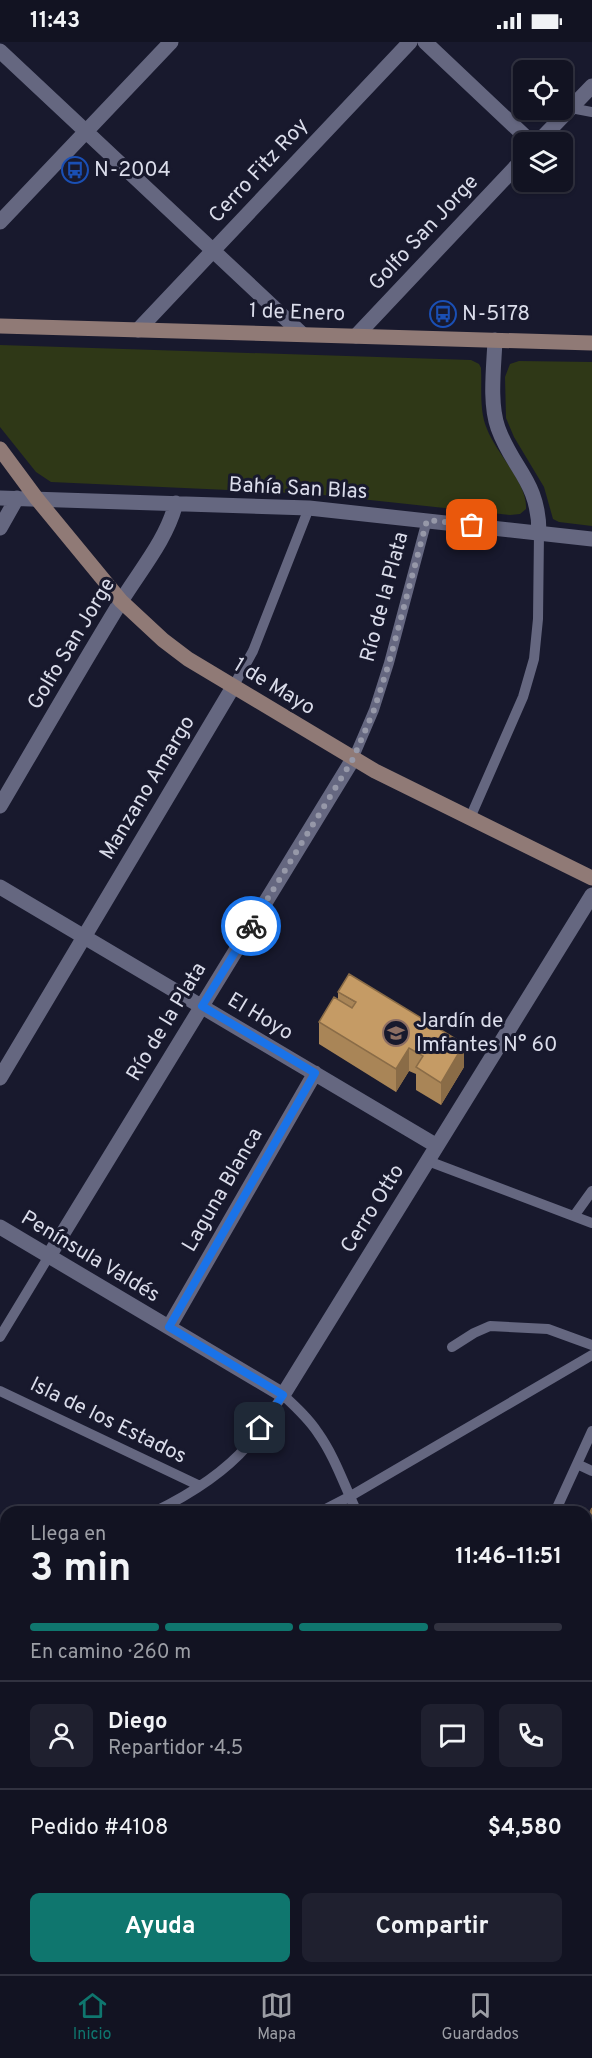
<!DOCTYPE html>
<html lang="es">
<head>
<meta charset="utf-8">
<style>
	body { margin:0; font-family:Overpass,sans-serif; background:#1f202f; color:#f1f3f6; height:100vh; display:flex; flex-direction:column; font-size:22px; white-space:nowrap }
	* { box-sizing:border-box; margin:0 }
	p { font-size:20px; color:#9c9ea5 }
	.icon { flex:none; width:33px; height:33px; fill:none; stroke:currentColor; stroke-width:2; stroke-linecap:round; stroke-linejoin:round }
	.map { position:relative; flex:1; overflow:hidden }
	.panel { position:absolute; left:0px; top:1464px; width:592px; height:468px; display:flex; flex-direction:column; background:#121322; border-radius:18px 18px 0 0; box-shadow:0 2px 4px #0004,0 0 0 2px #313240 }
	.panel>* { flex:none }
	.fabs { position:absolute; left:513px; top:18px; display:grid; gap:12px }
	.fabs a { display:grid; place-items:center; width:60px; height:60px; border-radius:9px; background:#121322; box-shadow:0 2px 4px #0004,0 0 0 2px #313240; font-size:30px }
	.pin { position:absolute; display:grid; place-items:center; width:51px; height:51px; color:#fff; margin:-26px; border-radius:12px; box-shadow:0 3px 9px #0006 }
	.courier { position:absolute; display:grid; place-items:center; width:60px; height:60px; margin:-30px; border:4px solid #1a73e8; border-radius:50%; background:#fff; color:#222; box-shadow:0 2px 8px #0007 }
	.head em { font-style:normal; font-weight:700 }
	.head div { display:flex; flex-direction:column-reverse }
	.head { display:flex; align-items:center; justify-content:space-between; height:102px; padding:0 30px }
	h1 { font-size:39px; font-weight:700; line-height:45px }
	.bar { display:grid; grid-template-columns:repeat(4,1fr); gap:9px 6px; align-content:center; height:72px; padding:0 30px }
	.bar i { height:8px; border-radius:4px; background:#313240 }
	.bar .on { background:#0f766e }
	.bar p { grid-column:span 4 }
	.line { display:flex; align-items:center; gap:15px; padding:0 30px; border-top:2px solid #313240 }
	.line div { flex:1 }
	.round { display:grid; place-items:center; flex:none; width:63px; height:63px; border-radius:9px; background:#1f202f }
	.action { display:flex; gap:12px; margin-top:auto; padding:12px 30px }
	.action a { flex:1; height:69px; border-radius:9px; background:#0f766e; color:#fff; font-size:24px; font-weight:700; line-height:69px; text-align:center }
	.action a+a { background:#1f202f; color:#f1f3f6 }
	.status { display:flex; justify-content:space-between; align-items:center; height:42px; padding:0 30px; background:#121322; direction:ltr }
	.status svg { height:16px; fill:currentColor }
	.tab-bar { display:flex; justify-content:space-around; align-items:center; height:84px; border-top:2px solid #313240; background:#121322; font-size:16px; color:#9c9ea5 }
	.tab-bar a { display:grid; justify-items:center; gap:3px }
	.tab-bar .on { color:#0f766e }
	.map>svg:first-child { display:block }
	.green { fill:#2f3817 }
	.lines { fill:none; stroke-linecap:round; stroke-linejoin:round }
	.lane { stroke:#656780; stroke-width:10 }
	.street { stroke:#656780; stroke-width:15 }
	.secondary { stroke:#907a76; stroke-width:15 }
	.wall { fill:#a98557 }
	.shaded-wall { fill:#8a6c47 }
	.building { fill:#c59b65; stroke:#8a6c47; stroke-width:1.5 }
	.done { stroke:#9698a8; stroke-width:6; stroke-dasharray:0 10.8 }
	.route { stroke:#1a73e8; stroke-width:8 }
	.labels { text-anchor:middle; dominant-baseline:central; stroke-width:6; stroke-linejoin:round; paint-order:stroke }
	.poi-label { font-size:21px; fill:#dadcea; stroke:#18192d; text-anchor:start }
	.street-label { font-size:21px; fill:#dadcea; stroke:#18192d }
</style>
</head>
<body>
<div class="status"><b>11:43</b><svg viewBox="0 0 49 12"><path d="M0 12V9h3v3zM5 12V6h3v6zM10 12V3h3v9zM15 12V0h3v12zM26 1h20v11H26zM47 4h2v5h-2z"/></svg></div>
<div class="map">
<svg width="592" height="1932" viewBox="0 0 592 1932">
	<rect width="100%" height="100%" fill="#18192d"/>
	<path class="green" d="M0,303L471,318L479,322L481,326C482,347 479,368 487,387C496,411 528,442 526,467L520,472L510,473L314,452L51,440L36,430L0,385Z
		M519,319L592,320V484L559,480L553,477L544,445L514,395L506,376L505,335L510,322Z
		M6,1787V1926H105L102,1932H0V1788Z"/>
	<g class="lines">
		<path class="lane" d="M571,66L592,70
			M233,645L253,609L309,466
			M353,717L374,668L389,621L427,478
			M470,776L523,655L534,617L538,577L539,491
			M428,1119L592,1181
			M574,1174L592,1149
			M0,1295L49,1214
			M452,1305L474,1291L490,1284L548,1287L592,1303
			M0,1349L200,1444
			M577,1422L592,1429
			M154,1470C189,1453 223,1432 248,1403C261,1387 272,1369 283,1353C296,1365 309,1377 318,1391C335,1415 344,1443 357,1470
			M320,1470L349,1455L592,1313
			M555,1470L592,1389
			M0,1530L6,1529
			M586,1567L592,1569
			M0,1635L6,1632
			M586,1716L592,1718
			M124,1932L127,1926
			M589,1932L592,1924"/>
		<path class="street" d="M425,0L531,100
			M0,9L302,292
			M538,100L592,44
			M0,180L171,0
			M138,288L410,0
			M356,294L524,116
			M495,298C494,324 489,361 498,386C513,428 539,439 539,491
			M0,456L309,466L592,497
			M0,486L17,456
			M0,764C40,696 79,628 120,561C140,528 166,499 176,461
			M0,845L437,1104
			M0,1036L233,645
			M0,1185L283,1353L592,853
			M49,1214L353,717
			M169,1285L315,1031"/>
		<path class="secondary" d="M0,284L592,301
			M0,407L37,457L121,559L163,598L188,617L375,729L592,836"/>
	</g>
	<path class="wall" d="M338,950L464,1025L441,1063L416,1048V1032L409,1029L396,1050L319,1002V980L338,958Z
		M592,1466V1515L589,1514V1523L586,1528V1474L589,1475V1472Z
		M592,1517V1546L586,1544V1530Z
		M586,1575L592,1577V1704L586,1702L587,1678H586V1638L590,1635V1627L587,1636L586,1635Z
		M586,1736H592V1789L586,1788Z
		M586,1849L592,1852V1891L586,1889Z"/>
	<path class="shaded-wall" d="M464,1002V1025L441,1063V1041Z
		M409,1006V1029L396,1050V1027Z
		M589,1511V1523L586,1528V1516Z
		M592,1610V1622L590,1624L587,1636V1624Z"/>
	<path class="building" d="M349,932L464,1002L441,1041L416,1025L423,1014L409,1006L396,1027L319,980L334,955L352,966L356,960L338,950Z
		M592,1466V1474L589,1472Z
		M586,1474L592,1477V1503L586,1501Z
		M592,1517V1534L586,1532Z
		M586,1575L592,1577V1610L587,1624L586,1623Z
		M588,1634L592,1636V1692L586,1690V1680L591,1667L586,1666V1638Z
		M586,1736H592V1776H586Z
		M586,1849L592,1852V1879L586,1877Z"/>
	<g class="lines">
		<path class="done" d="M251,884L353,717L374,668L389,621L427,478L472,483"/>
		<path class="route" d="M251,884L202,964L315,1031L169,1285L283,1353L260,1386"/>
	</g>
	<defs>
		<symbol id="bus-ring" viewBox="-11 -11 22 22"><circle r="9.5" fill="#18192d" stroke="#1a4fb4" stroke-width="1.5"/><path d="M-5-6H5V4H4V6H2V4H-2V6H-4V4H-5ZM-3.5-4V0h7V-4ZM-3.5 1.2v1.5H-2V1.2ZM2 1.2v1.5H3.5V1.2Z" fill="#1a4fb4"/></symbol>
		<symbol id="school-ring" viewBox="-11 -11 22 22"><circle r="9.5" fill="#18192d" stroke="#8d6e63" stroke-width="1.5"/><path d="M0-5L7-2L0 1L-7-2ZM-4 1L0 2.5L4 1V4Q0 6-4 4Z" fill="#8d6e63"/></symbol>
	</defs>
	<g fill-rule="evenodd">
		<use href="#bus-ring" x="60" y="113" width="30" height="30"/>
		<use href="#bus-ring" x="428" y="257" width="30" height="30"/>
		<use href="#school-ring" x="381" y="976" width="30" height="30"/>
	</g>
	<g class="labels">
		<g class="poi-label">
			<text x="94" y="128">N-2004</text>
			<text x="462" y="272">N-5178</text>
			<text x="416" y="979">Jardín de<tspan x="416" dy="24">Imfantes N° 60</tspan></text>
		</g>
		<g class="street-label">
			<text transform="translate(259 129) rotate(-47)">Cerro Fitz Roy</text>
			<text transform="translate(424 191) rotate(-47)">Golfo San Jorge</text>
			<text transform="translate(297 271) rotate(2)">1 de Enero</text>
			<text transform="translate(298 447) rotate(3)">Bahía San Blas</text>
			<text transform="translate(385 555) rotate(-75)">Río de la Plata</text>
			<text transform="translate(72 602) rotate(-59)">Golfo San Jorge</text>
			<text transform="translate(274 645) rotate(31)">1 de Mayo</text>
			<text transform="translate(148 746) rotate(-59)">Manzano Amargo</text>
			<text transform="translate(260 975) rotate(31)">El Hoyo</text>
			<text transform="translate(167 980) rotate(-59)">Río de la Plata</text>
			<text transform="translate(223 1148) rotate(-60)">Laguna Blanca</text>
			<text transform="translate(373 1167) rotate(-58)">Cerro Otto</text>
			<text transform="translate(90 1215) rotate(31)">Península Valdés</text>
			<text transform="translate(108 1379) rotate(26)">Isla de los Estados</text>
		</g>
	</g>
</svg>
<div class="fabs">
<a><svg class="icon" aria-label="locate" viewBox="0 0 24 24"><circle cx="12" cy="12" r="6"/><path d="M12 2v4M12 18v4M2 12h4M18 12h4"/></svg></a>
<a><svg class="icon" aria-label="layers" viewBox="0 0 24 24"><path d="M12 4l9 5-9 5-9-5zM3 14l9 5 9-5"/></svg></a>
</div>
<div class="pin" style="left:472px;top:483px;background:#ea580c"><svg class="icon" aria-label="bag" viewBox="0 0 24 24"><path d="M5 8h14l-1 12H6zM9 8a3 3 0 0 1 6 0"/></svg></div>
<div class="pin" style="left:260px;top:1386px;background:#1f2937"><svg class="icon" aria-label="home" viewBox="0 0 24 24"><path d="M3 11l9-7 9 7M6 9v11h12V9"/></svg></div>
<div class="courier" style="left:251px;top:884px"><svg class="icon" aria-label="bike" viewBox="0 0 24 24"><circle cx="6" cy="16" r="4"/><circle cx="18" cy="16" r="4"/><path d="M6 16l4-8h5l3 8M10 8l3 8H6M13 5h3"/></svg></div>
<section class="panel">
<div class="head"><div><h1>3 min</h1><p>Llega en</p></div><em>11:46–11:51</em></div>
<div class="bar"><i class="on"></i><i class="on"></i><i class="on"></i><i></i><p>En camino · 260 m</p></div>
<div class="line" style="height:108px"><a class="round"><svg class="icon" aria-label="person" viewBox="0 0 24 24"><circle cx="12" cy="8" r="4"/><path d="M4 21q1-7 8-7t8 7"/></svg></a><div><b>Diego</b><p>Repartidor · 4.5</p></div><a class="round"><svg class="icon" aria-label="chat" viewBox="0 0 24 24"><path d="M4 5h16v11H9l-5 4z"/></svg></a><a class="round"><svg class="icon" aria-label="phone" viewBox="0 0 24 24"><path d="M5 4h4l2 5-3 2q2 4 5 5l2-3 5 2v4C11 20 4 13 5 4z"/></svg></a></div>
<div class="line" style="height:78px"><div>Pedido #4108</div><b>$4,580</b></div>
<div class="action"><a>Ayuda</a><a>Compartir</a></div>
</section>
</div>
<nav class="tab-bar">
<a class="on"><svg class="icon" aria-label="home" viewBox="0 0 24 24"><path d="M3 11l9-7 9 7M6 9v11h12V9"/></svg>Inicio</a>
<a><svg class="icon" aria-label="map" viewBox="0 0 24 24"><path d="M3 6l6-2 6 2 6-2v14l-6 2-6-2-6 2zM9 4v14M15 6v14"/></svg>Mapa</a>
<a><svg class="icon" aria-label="saved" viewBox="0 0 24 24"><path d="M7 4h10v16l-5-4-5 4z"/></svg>Guardados</a>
</nav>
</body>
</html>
